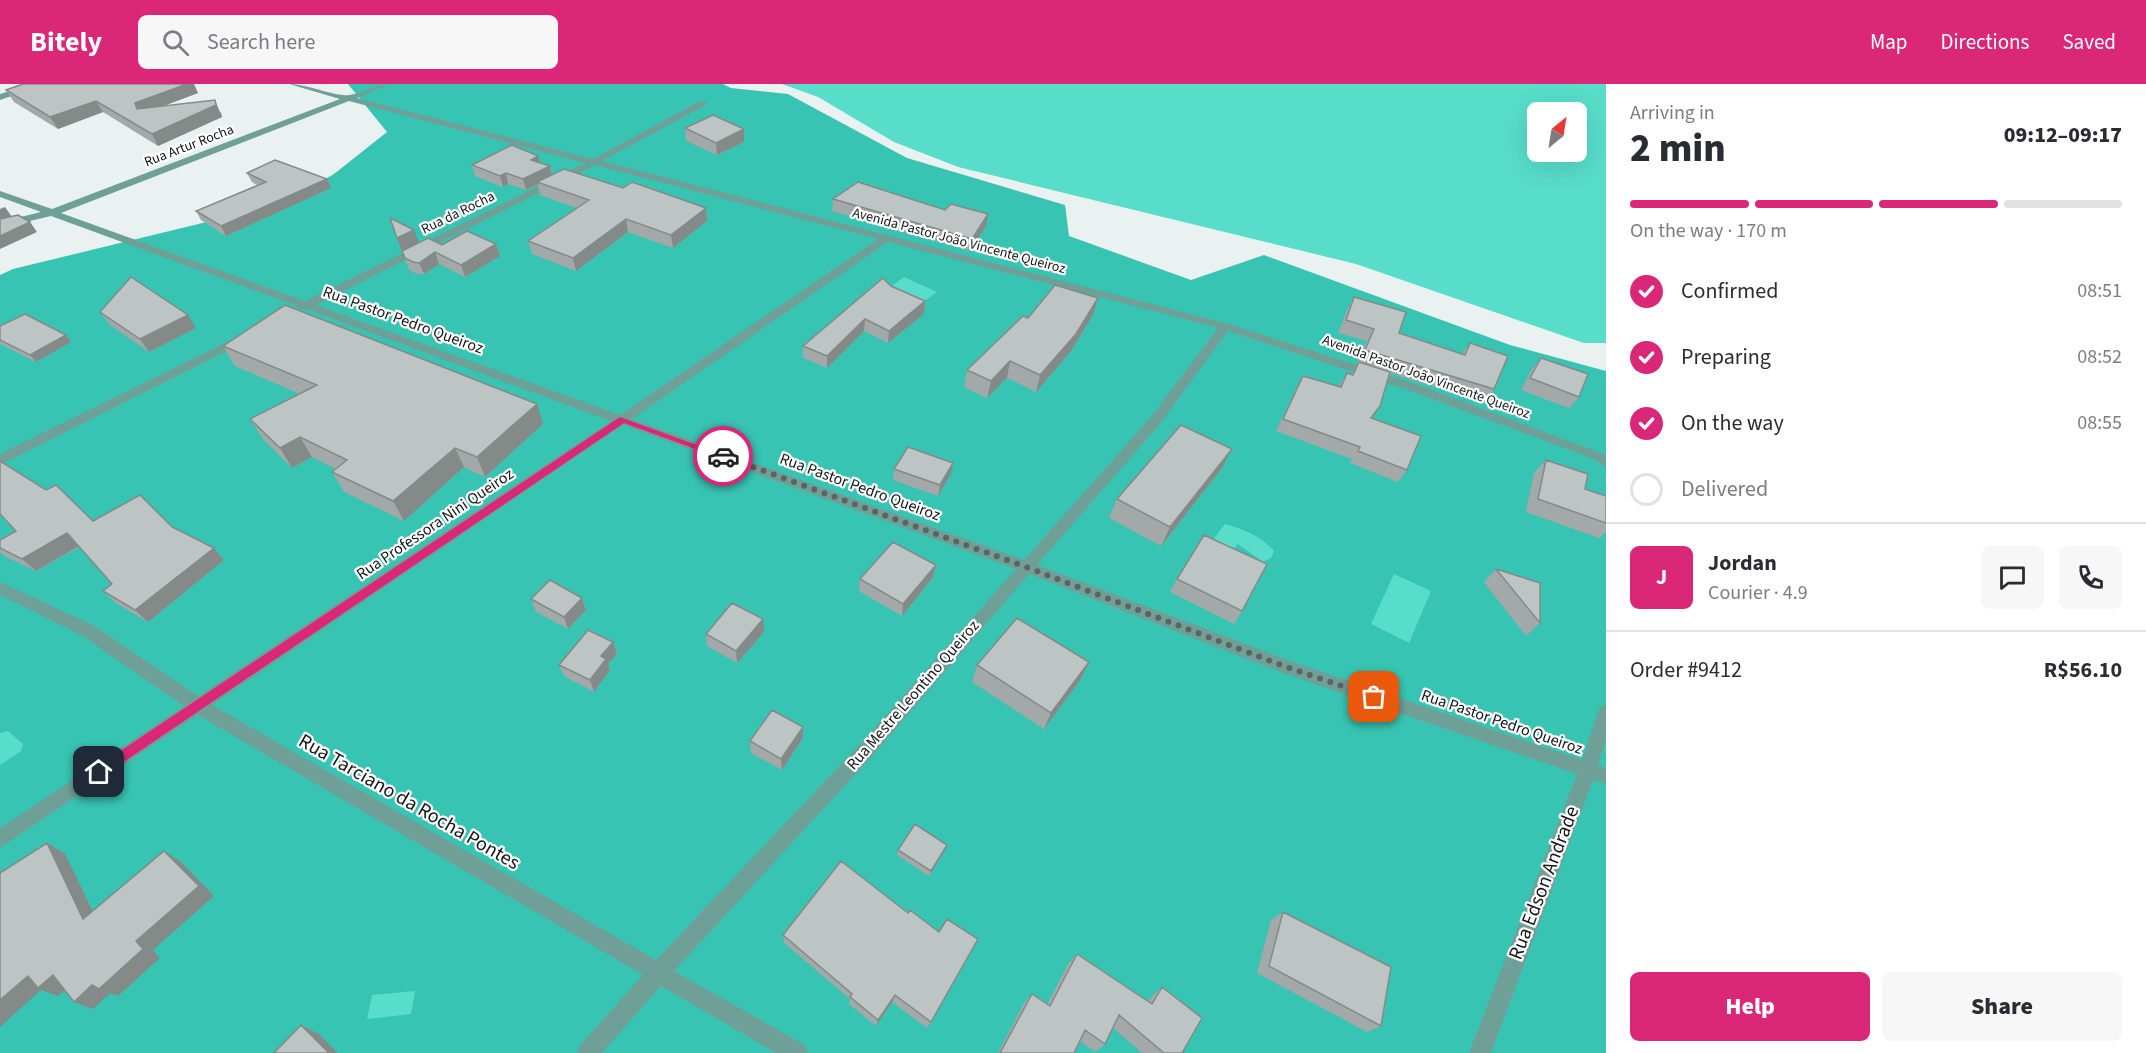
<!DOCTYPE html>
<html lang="en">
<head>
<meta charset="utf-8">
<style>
	body { margin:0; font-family:"Source Sans 3",sans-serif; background:#f7f7f7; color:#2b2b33; height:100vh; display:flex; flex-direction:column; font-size:22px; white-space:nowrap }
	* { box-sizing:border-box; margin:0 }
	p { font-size:20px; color:#7c7c81 }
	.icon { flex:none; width:33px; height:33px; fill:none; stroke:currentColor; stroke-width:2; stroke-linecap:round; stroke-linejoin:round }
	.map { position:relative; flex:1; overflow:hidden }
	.details { display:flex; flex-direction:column; background:#fff; width:540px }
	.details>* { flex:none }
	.needle { width:39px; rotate:30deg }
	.fabs { position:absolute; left:1527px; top:18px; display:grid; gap:12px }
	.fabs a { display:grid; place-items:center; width:60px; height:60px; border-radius:9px; background:#fff; box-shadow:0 6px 24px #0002; font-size:30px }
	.pin { position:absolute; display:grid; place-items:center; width:51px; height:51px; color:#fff; margin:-26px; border-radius:12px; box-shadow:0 3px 9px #0006 }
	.courier { position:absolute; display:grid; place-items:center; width:60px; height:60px; margin:-30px; border:4px solid #db2777; border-radius:50%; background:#fff; color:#222; box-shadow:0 2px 8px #0007 }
	.overview em { font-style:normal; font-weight:800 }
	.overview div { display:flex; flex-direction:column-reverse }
	.overview { display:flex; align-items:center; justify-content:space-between; height:102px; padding:0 24px }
	h1 { font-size:39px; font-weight:800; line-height:45px }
	.bar { display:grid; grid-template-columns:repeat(4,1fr); gap:9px 6px; align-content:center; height:72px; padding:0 24px }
	.bar i { height:8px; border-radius:4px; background:#e1e1e2 }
	.bar .on { background:#db2777 }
	.bar p { grid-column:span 4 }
	.line { display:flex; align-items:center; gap:15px; padding:0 24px; border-top:2px solid #e1e1e2 }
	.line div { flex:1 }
	.round { display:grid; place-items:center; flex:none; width:63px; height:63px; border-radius:9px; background:#f7f7f7 }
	ol { padding:0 24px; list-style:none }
	li { display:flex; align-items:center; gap:18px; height:66px }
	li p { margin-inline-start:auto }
	li .icon { padding:6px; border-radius:50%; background:#db2777; color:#fff; stroke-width:4 }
	li:last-child { color:#7c7c81 }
	li i { width:33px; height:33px; border:3px solid #e1e1e2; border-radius:50% }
	.cta { display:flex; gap:12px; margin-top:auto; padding:12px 24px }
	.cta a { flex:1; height:69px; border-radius:9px; background:#db2777; color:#fff; font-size:24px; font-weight:800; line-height:69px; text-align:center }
	.cta a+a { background:#f7f7f7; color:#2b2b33 }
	header { display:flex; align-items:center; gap:36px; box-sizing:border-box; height:84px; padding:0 30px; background:#db2777; color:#fff }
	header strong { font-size:28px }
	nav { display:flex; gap:33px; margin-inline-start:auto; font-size:21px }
	.search { width:420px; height:54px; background:#f7f7f7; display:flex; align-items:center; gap:15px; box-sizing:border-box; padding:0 21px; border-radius:9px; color:#7c7c81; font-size:22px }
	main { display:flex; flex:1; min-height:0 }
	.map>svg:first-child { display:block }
	.forest { fill:#38c4b3 }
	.water { fill:#58ddcb; fill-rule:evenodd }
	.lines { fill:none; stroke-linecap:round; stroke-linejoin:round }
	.minor { fill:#6fa098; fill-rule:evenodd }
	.wall { fill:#a2a9a8 }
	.shaded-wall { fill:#848a88 }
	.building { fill:#bcc5c3; stroke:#848a88; stroke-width:1.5 }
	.route { fill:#db2777 }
	.done { stroke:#5e6362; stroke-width:6; stroke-dasharray:0 10.8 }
	.labels { text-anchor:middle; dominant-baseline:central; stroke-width:4.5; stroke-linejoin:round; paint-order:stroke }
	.far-street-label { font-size:14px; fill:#131615; stroke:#fff }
	.street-label { font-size:16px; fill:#131615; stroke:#fff }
	.near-street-label { font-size:20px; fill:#131615; stroke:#fff }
</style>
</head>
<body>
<header>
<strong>Bitely</strong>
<div class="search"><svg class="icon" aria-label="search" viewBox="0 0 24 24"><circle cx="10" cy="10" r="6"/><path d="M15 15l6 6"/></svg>Search here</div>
<nav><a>Map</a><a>Directions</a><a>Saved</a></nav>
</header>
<main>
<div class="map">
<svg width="1606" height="969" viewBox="0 0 1606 969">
	<rect width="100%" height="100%" fill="#e9f2f0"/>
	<path class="forest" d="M348,0H723L731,4L788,10L907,74L1065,121L1069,152L1191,196L1264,171L1510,261L1606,287V969H0V191L13,185L281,120L334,90L387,48Z"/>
	<path class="water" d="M782,0H1606V259H1584L1356,180L958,83L894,58L818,13ZM1538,28H1576V68H1538Z
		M904,193L937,208L925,217L892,202Z
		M1225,440C1242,444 1262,453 1274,467L1271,474L1263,478L1238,460L1228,471L1211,458Z
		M1394,490L1431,507L1409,559L1371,540Z
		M8,647L23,660L21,667L0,681V649Z
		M415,907L411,930L367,935L372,911Z"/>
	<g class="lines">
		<path class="minor" d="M33,0H46L0,16V10Z
			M289,0C307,0 336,13 349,11C364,9 375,0 390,0L357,14L593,75L700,17H706V21L602,77L1229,240L1416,300L1606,371V383L1591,374L1408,306L1228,247L1160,340L1037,481L1293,578L1582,676L1598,628L1600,623L1606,621V656L1598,681L1606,684V700L1593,696L1491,969H1469L1577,690L1283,589L1029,490L875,669L674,887L805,961L808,969H776L661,902L602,969H577L580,961L643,891L198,631L0,764V744L184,622L81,551L0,511V498L93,541L198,612L611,337L306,225H298L297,222L51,132L0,144V138L41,128L0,113V107L52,125L340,15ZM349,17L585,79L305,217L61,129ZM595,81L878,155L620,331L316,221ZM888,158L1218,244L1150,334L1024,476L632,335ZM623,341L1016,485L863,657L656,876L212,621Z
			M241,251L247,255L245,258L0,381V370Z"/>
	</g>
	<path class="wall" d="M6,6L198,9L163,22L221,28L222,33L158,62L103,28L58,45L14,18Z
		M685,44L744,58L717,71L686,57Z
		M540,79L550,82L552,91L623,104L706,124L707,137L673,164L628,148L576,187L532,170L528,157L577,124L540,111L538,100L526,106L508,100L503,103L475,92L472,81Z
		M247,89L327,95L331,104L226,152L201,136L196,127L257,101L252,98Z
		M833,115L945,126L986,142L970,167L832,127Z
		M390,134L419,158L442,161L496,160L500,172L465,193L439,180L424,190H417L409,186Z
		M891,202L925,217L924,230L888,259L864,247L827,284L803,274V262Z
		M1354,213L1399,249L1462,270L1470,259L1494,305L1484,318L1390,289L1372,334L1407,386L1398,398L1350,379L1352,375L1276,347L1303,292L1339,302L1347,289L1352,290L1358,279H1357L1367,257L1338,249L1347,226Z
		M1098,214L1093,231L1071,267L1036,308L1007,294L987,314L964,303L967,286L1028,234Z
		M100,228L196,244L149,268L110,241Z
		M0,242L66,251L71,258L36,278L0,260Z
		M223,262L543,340L485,393L464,383L404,437L344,408L332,388L336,385L312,373L292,384L263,355L250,335L300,310L235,282Z
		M1541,274L1579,313L1569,324L1521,306L1532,285Z
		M1232,365L1222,384L1161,462L1109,434L1117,415Z
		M1546,376L1585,405L1606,412V448L1599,454L1526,428L1534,389Z
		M894,385L951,390L938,412L893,396Z
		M93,437L172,443L224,476L148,538L116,519L103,507L112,500L79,463L36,487L6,473L0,468V456Z
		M936,481L933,493L902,532L859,507L860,495Z
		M1496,485L1540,539L1526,552L1484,498Z
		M1177,495L1242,527L1234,540L1170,508Z
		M582,514L586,526L568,545L536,528L531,515Z
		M764,548L737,579L707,562L706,550Z
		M613,558L617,570L608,580L610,586L594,608L564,592L559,581Z
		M1089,578L1081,595L1044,645L972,598L977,581Z
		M803,654L782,686L751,669L750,657Z
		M898,766H945L929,792L897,771Z
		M1283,828L1381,942L1367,948L1257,889L1271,836Z
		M908,829L939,848L973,863L927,944L892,918L876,942L849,920L850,915L784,859L783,851Z
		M1077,870L1148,917L1151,913L1162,903L1182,969H1142L1113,944L1105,960L1095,968L1080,957L1074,969H998L1024,919L1032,910L1047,921L1068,880Z"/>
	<path class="shaded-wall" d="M187,0H194L198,9L142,30L137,25L135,19Z
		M215,16L222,33L158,62L152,50Z
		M96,17L103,28L58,45L50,33Z
		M744,45V58L717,71L716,59Z
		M538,72L541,83L531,76Z
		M550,82L552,93L537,98L538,100L526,106L523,95Z
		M506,89L508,100L503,103L500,92Z
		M327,95L331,104L226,152L221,142Z
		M5,123L12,133L0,136V125Z
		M706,124L707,137L673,164L671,151Z
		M988,130L986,142L970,167L972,155Z
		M626,135L628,148L576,187L573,174Z
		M30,138L37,148L0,165V152Z
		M414,146L419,159L402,167L397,154Z
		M496,160L500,172L465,193L461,181Z
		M435,168L439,180L424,190L419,179Z
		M1098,214L1093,231L1071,267L1036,308L1040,291Z
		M925,217L924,230L888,259L889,247Z
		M188,231L196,244L149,268L140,255Z
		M865,235L864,247L827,284V272Z
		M66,251L71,258L36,278L30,271Z
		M1010,277L1007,294L987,314L991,297Z
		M537,320L543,340L485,393L477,373Z
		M300,353L312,373L292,384L280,364Z
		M455,364L464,383L404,437L393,417Z
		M1232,365L1222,384L1161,462L1170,443Z
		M953,379L951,390L938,412L940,401Z
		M67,449L79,462L36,487L22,475Z
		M214,464L224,476L148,538L135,526Z
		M936,481L933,493L902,532L903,520Z
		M582,514L586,526L568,545L564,533Z
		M763,535L764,548L737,579L736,567Z
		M613,558L617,570L608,580L610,586L594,608L590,596L601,572Z
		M1089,578L1081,595L1044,645L1051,629Z
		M803,643V654L782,686L781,675Z
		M47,759L65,770L101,844L83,835Z
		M947,761L945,766L929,792L931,787Z
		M164,767L180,777L214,812L153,866L160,874L118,912L110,909L93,925L74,918L136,857Z
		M53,891L73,899L58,912L41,906L0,943V916L28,892Z
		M895,911L892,918L876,942L878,936Z
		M301,941L319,950L338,969H329Z"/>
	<path class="building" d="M23,0H187L135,19L137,25L215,16L216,21L152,50L96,17L50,33L6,6Z
		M713,31L744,45L716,59L685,44Z
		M512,61L538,72L531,76L550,82L523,95L506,89L500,92L472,81Z
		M275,76L327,95L221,142L196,127L266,98L247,89Z
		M564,85L623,104L632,98L706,124L671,151L626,135L573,174L528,157L589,116L537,98Z
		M858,98L945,126L951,120L988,130L972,155L833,115Z
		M18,131L30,138L0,152V135Z
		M390,134L414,146L397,154Z
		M467,147L496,160L461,181L435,168L419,179L413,178L405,174L402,167L428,154L442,161Z
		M131,193L188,231L140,255L100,228Z
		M883,194L891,202L925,217L889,247L865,235L827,272L803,262Z
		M1055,201L1098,214L1076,250L1040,291L1010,277L991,297L967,286L1023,232L1028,234Z
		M1354,213L1406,228L1399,249L1465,271L1470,259L1508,272L1494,305L1365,266L1374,245L1346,236Z
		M285,221L537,320L477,373L455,364L393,417L332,388L347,376L300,353L280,364L250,335L317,301L223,262Z
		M25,230L66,251L30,271L0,256V242Z
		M1541,274L1588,290L1579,313L1530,294Z
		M1359,278L1390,288L1380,322L1371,334L1421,352L1407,386L1358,367L1360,363L1283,335L1303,292L1341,303L1347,289L1353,291Z
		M1181,341L1232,365L1170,443L1117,415Z
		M908,363L953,379L940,401L894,385Z
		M1546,376L1588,390L1585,405L1606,412V439L1538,415Z
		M0,377L46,406L56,401L93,437L140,411L172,443L214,464L135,526L103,507L112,500L67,449L22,475L0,464V456L16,447L0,430Z
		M1204,451L1267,480L1242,527L1177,495Z
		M893,458L936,481L903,520L860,495Z
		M1496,485L1540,499V539Z
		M550,496L582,514L564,533L531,515Z
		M732,519L763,535L736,567L706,550Z
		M1017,534L1089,578L1051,629L977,581Z
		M588,546L613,558L601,572L606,575L590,596L559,581Z
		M772,626L803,643L781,675L750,657Z
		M915,740L947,761L931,787L898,766Z
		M47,759L83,835L164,767L199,802L136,857L143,865L99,905L92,901L74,918L53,891L38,904L28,892L0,916V789Z
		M841,777L908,829L910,826L939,848L947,835L978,855L931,938L895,911L878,936L850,913L852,910L783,851Z
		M1283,828L1391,883L1381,942L1269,882Z
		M1077,870L1152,920L1162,903L1202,934L1182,969H1164L1119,931L1105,960L1085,946L1074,969H1000L1032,910L1050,922Z
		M301,941L329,969H274Z"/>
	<path class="route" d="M620,333L727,372L720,374L624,339L103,692H95V684Z"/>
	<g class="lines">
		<path class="done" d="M723,372L1026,483L1289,584L1374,613"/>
	</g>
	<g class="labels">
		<g class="far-street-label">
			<text transform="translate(189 62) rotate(-21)">Rua Artur Rocha</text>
			<text transform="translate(458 129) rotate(-26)">Rua da Rocha</text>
			<text transform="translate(959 157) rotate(15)">Avenida Pastor João Vincente Queiroz</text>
			<text transform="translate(1426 293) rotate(20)">Avenida Pastor João Vincente Queiroz</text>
		</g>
		<g class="street-label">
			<text transform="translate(403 236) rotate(20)">Rua Pastor Pedro Queiroz</text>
			<text transform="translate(860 403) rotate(20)">Rua Pastor Pedro Queiroz</text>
			<text transform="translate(435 440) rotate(-34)">Rua Professora Nini Queiroz</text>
			<text transform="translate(913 611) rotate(-49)">Rua Mestre Leontino Queiroz</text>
			<text transform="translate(1502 638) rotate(19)">Rua Pastor Pedro Queiroz</text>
		</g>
		<g class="near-street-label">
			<text transform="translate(409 718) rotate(30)">Rua Tarciano da Rocha Pontes</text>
			<text transform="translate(1544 799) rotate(-69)">Rua Edson Andrade</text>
		</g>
	</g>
</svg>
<div class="fabs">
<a><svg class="needle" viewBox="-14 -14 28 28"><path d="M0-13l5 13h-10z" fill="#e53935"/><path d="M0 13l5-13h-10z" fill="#7c7c81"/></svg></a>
</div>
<div class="pin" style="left:1374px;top:613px;background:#ea580c"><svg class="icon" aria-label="bag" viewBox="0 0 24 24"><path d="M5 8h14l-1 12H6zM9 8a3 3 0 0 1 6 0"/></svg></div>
<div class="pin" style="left:99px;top:688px;background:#1f2937"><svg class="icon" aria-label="home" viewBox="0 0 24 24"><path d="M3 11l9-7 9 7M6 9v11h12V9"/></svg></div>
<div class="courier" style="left:723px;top:372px"><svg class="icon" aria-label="car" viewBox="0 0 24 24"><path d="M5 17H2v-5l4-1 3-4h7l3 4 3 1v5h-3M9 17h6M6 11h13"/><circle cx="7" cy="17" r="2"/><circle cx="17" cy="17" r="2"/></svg></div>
</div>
<section class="details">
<div class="overview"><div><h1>2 min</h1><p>Arriving in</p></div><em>09:12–09:17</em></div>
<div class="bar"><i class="on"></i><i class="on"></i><i class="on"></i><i></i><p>On the way · 170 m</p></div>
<ol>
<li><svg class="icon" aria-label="check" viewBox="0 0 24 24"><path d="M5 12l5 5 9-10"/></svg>Confirmed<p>08:51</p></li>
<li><svg class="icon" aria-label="check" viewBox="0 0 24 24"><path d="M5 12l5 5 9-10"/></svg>Preparing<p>08:52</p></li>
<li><svg class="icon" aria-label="check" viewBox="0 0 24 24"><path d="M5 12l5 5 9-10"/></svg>On the way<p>08:55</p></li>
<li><i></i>Delivered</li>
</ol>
<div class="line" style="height:108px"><b class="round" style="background:#db2777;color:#fff">J</b><div><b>Jordan</b><p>Courier · 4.9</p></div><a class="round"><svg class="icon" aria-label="chat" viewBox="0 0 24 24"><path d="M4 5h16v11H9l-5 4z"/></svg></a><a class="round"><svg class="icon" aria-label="phone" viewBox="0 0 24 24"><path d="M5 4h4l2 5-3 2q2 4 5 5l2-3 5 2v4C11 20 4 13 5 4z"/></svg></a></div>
<div class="line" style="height:78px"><div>Order #9412</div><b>R$56.10</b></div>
<div class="cta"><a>Help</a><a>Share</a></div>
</section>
</main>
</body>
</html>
